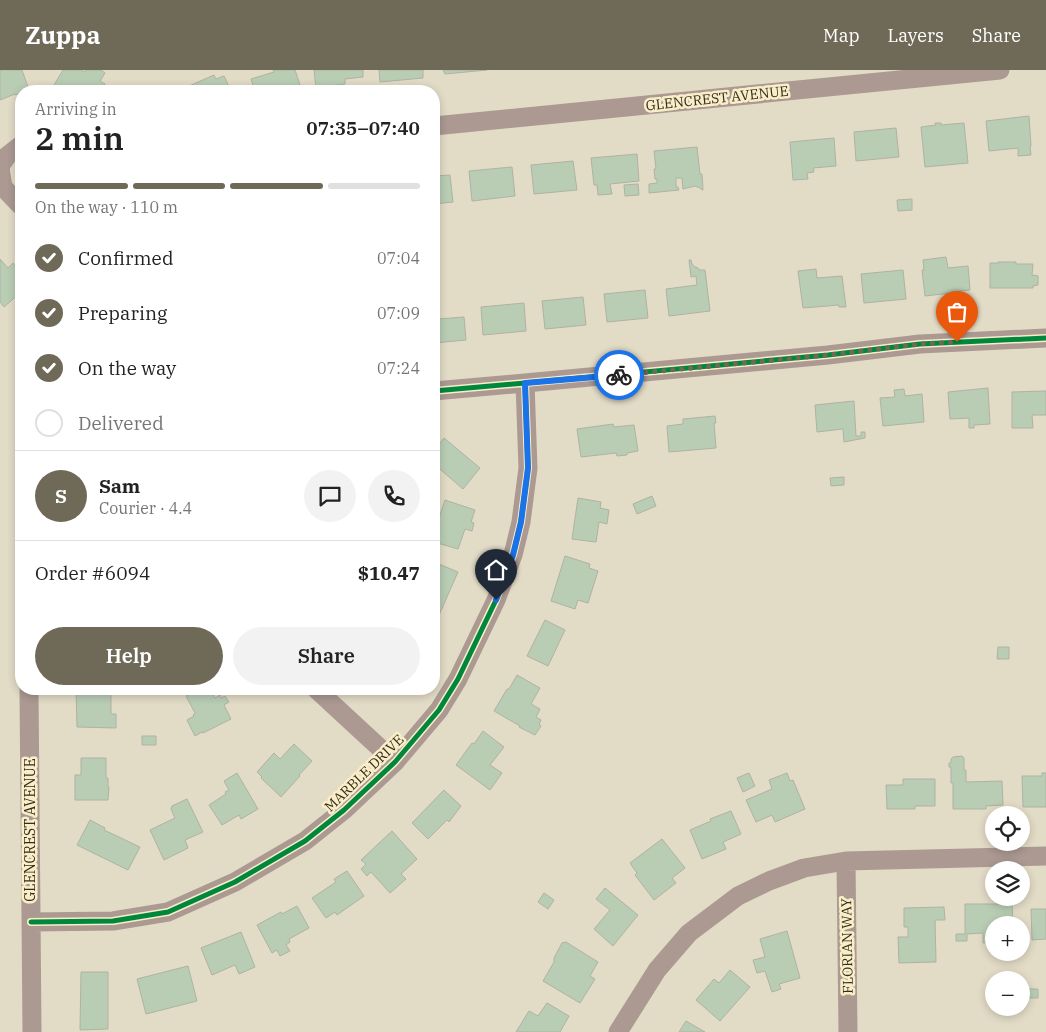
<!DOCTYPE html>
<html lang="en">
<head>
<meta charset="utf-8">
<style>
	body { margin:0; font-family:"IBM Plex Serif",serif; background:#f2f2f2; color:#222; height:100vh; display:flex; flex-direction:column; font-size:19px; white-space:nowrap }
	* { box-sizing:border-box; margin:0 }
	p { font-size:16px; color:#767676 }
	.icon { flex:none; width:28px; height:28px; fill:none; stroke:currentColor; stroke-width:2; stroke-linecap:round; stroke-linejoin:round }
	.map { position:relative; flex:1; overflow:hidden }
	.details { position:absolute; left:15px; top:15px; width:425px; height:610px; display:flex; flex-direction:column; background:#fff; border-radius:20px; box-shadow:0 2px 8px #0003 }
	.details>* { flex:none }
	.fabs { position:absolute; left:985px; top:736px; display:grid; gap:10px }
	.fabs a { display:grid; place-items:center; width:45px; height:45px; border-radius:50%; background:#fff; box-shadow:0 2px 8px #0003; font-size:25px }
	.pin { position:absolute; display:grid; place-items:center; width:42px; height:42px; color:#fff; margin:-51px -21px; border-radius:50% 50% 50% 0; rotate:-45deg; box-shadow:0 0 5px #0007 }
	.pin .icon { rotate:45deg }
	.courier { position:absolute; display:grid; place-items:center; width:50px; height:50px; margin:-25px; border:4px solid #1a73e8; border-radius:50%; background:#fff; color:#222; box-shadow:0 1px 6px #0007 }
	.summary em { font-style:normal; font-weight:600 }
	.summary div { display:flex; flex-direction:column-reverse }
	.summary { display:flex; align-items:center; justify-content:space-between; height:85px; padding:0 20px }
	h1 { font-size:32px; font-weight:600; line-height:38px }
	.bar { display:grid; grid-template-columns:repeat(4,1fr); gap:8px 5px; align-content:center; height:60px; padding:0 20px }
	.bar i { height:6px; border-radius:4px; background:#e0e0e0 }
	.bar .current { background:#6f6958 }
	.bar p { grid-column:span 4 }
	.line { display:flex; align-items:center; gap:12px; padding:0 20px; border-top:1px solid #e0e0e0 }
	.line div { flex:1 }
	.round { display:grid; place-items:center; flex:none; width:52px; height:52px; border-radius:26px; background:#f2f2f2 }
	ol { padding:0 20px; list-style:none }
	li { display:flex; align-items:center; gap:15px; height:55px }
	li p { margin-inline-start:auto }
	li .icon { padding:5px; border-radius:50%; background:#6f6958; color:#fff; stroke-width:4 }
	li:last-child { color:#767676 }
	li i { width:28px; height:28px; border:2px solid #e0e0e0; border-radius:50% }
	.button { display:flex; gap:10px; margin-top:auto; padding:10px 20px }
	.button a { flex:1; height:58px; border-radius:30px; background:#6f6958; color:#fff; font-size:20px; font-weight:600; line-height:58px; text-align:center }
	.button a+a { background:#f2f2f2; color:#222 }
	header { display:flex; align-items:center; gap:30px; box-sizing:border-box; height:70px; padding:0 25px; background:#6f6958; color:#fff }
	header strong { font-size:24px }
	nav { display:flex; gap:28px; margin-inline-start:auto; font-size:18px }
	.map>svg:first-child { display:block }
	.building { fill:#b9cdb4; stroke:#afb2a4 }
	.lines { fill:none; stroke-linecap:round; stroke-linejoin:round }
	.minor { stroke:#ab9992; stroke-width:19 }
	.cycleway-casing { stroke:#faeec8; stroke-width:8 }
	.cycleway { stroke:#00873e; stroke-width:5 }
	.done { stroke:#6f6958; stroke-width:5; stroke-dasharray:0 9 }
	.route { stroke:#1a73e8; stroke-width:6 }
	.labels { text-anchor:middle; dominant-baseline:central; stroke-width:5; stroke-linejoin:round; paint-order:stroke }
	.street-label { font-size:14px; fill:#312c1d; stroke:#faeec8 }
</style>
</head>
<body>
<header>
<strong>Zuppa</strong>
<nav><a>Map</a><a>Layers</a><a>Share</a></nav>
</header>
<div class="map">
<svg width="1046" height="962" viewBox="0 0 1046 962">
	<rect width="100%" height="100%" fill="#e2dbc6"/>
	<path class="building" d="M0,0H22L29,20L21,21V23L15,25V24L0,30Z
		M63,0H81L85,2L86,0H101L105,3L100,11L105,14L101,21H52L51,20Z
		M273,0H295L302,21H255L251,9L274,2Z
		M314,0H363V7L345,9V14L316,18Z
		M379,0H423V8L380,12Z
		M443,0H487L445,4Z
		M214,5L216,9L224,6L231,21H192L189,16Z
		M1029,46L1031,76H1030L1031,85L1018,86V78L989,81L986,51Z
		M935,53H941V55L964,53L968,93L925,97L921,57L936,55Z
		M896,58L899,87L856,91L854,62Z
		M834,68L836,96L813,98L814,102L807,103L808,109L793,110L790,72Z
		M697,77L700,104H702L703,120H702L700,118L695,116L683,119L682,108H676V117H678L679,120L649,123V114L657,113V109H655L654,99H656L654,81Z
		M637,84L639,111L610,114L612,124L598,125L597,115H594L591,88Z
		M573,91L577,120L534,124L531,95Z
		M512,97L515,126L472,131L469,101Z
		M450,105L453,132L434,134V106Z
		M638,114L639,125L625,126L624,115Z
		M912,129V140L898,141L897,130Z
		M946,187L948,198L968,196L970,220L952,222V223L925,226L922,200H924L923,190Z
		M0,189L8,198L13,193L21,203V222L4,237L0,232Z
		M689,190H691L692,194L695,197L698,198L699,200H705L710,241L669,246L666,219L697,215L696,206L691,207Z
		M998,192H1016V194H1033L1032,205L1038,206V215L1033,216V218H990V193H999Z
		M816,199L817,208L842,206L846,237H839V235L803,238L798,201Z
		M903,200L906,229L864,233L861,204Z
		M645,220L648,248L607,252L604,224Z
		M583,227L586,255L545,259L542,231Z
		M524,233L526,261L483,265L481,237Z
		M434,247H438V249L464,247L466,270L434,273Z
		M988,318L990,354L974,355V358H969V348L950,349L948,322Z
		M904,319L905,326L922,324L924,352L883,356L880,328L895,327L894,320Z
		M1046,321V345H1032L1033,358H1012V322Z
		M854,331L856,366H861V362H865V368L844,372L843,359L817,362L815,335Z
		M715,346L716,353H714L716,378L669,382L667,356L683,354V349Z
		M613,354L614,357L634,355L638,381L627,383V385L617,386L616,383L581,387L577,359Z
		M444,368L480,398L463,419L434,394V380Z
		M844,407V415L831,416L830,408Z
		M652,426L656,436L637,444L633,434Z
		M578,428L601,432L600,438L609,440L607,454L599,452L596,472L572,469Z
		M445,430L475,440L471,452L474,453L472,461L465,459L458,479L434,472L440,452L438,451Z
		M565,486L590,494L589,498L598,501L588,533L578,530L575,539L551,531Z
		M434,492L458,502L439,545L434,542Z
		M545,550L565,560L548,596L527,586Z
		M998,577H1009V589H997Z
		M517,605L540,618L531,634L540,639L536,647L541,650L539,654L541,656L535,665L519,657L520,656L494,641L507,619H509Z
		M76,619H111V644H116V658L77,657Z
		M199,619H210L215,628L220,625L221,628L225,626L229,632L224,635L231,649L203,663L202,662L195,666L187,650L194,646L193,645L195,643L186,626Z
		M483,661L504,677L490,695L502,703L490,720L456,695L472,673L474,674Z
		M142,666H156V675H142Z
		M294,674L312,691L299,705L300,706L281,727L261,708L262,707L257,702L274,683L280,689Z
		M962,686L964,688V700H966V712L1002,711L1003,735L986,736V739H953V713H951V697H949V693H951V689L953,687Z
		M81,688H106V708H108V717H109L108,730H75V705H81Z
		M237,703L258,739L241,749L239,745L222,755L209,735L226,724L225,722L229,720L224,711Z
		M749,703L755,716L743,722L737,708Z
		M787,703L790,711L793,710L805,739L775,752L772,745L756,752L746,730L772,719L769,710Z
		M1042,703H1046V737H1023L1022,706H1042Z
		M903,709H935V736H915V739H887L886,715H903Z
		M444,720L461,736L449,752L447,750L428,769L412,753Z
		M187,729L203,762L185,770L188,778L164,790L150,760L175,748L171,739L172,736Z
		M731,741L741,764L723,772L726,779L702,789L690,760L711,751L710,749Z
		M90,750L105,758L104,760L140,777L128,800L77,775Z
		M392,761L417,789L401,804L406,809L390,823L371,802L367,806L361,799L366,794L361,790Z
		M662,769L685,798L672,808L676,813L654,830L635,805L637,803L630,793Z
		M347,801L364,826L337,845L335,842L326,848L312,828L336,812L334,809Z
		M605,818L638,845L613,876L594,859L610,840L596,829Z
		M544,823L554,830L548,839L538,832Z
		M965,834H1012L1013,855H994V872L983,873V863L967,864V871H956V864H965Z
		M297,836L309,858L289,869L290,872L286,875L290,881L280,886L277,880L272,883L257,855L281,842L282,844Z
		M944,837L945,850H935L936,892L899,893L898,867H908V857H904V838Z
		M1031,839H1046V869L1032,870Z
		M787,861L800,908L779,914L781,919L772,922L765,901L757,903L753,890L765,887L760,869Z
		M241,862L255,897L239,904L235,895L212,905L201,878Z
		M566,872L598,892L590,906L595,909L580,933L543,911L554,892V888L562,873Z
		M188,896L197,931L146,944L137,909Z
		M730,900L750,917L720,951L696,930L714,909L719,913Z
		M81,902H108V959L80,960Z
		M1025,919H1038V928H1025Z
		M547,933L569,946L560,962H516L529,941L538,946Z
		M686,951L705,962H679Z"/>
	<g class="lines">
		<path class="minor" d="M434,56L1000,0
			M21,75L7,86L1,95L0,98L3,117L21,136
			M434,321L525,313L828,285L920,274L1046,268
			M29,619L32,962
			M316,619L395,692
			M846,791L848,962
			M31,852L113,851L168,842L235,812L305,771L344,740L395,692L439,640L458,609L496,530L513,485L521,452L528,398L525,313
			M618,962L657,900L689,863L738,826L769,811L804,798L846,791L1046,786"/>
		<defs>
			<path id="cycleway" d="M434,321L525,313L828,285L920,274L1046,268
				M31,852L113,851L168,842L235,812L305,771L344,740L395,692L439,640L458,609L496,530L513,485L521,452L528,398L525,313"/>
		</defs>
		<use href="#cycleway" class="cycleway-casing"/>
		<use href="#cycleway" class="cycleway"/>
	</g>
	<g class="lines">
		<path class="done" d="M619,305L828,285L920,274L957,272"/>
		<path class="route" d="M496,530L513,485L521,452L528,398L525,313L619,305"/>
	</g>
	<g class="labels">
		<g class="street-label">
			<text transform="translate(717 28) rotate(-6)">GLENCREST AVENUE</text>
			<text transform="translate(364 703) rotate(-44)">MARBLE DRIVE</text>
			<text transform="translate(30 760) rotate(-90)">GLENCREST AVENUE</text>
			<text transform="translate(847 876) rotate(-91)">FLORIAN WAY</text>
		</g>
	</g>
</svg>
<div class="fabs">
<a><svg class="icon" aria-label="locate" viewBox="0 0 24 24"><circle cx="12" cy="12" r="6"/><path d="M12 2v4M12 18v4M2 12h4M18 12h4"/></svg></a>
<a><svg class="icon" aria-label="layers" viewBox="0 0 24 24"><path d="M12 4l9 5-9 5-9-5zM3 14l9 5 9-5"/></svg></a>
<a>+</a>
<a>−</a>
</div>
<div class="pin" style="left:957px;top:272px;background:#ea580c"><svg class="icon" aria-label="bag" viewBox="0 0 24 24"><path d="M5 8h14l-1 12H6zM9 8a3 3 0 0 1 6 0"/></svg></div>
<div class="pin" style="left:496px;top:530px;background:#1f2937"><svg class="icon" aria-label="home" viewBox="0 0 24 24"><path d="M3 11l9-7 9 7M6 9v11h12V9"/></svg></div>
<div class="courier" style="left:619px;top:305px"><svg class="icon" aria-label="bike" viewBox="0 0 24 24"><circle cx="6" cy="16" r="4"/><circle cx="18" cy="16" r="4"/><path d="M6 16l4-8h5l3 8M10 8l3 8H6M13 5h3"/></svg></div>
<section class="details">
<div class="summary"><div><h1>2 min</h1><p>Arriving in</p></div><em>07:35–07:40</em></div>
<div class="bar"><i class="current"></i><i class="current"></i><i class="current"></i><i></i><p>On the way · 110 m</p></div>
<ol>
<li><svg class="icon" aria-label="check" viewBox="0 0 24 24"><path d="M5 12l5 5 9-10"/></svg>Confirmed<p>07:04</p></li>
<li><svg class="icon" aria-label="check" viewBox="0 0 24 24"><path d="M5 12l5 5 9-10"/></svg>Preparing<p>07:09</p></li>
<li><svg class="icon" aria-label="check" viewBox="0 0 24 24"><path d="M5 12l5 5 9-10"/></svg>On the way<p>07:24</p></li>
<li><i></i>Delivered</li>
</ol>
<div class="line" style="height:90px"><b class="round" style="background:#6f6958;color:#fff">S</b><div><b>Sam</b><p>Courier · 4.4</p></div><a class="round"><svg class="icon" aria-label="chat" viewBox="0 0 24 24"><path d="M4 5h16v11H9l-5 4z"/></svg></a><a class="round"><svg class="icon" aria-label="phone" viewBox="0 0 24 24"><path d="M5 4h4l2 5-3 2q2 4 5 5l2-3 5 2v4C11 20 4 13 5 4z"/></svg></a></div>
<div class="line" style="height:65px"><div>Order #6094</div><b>$10.47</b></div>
<div class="button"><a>Help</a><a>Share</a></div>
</section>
</div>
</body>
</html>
